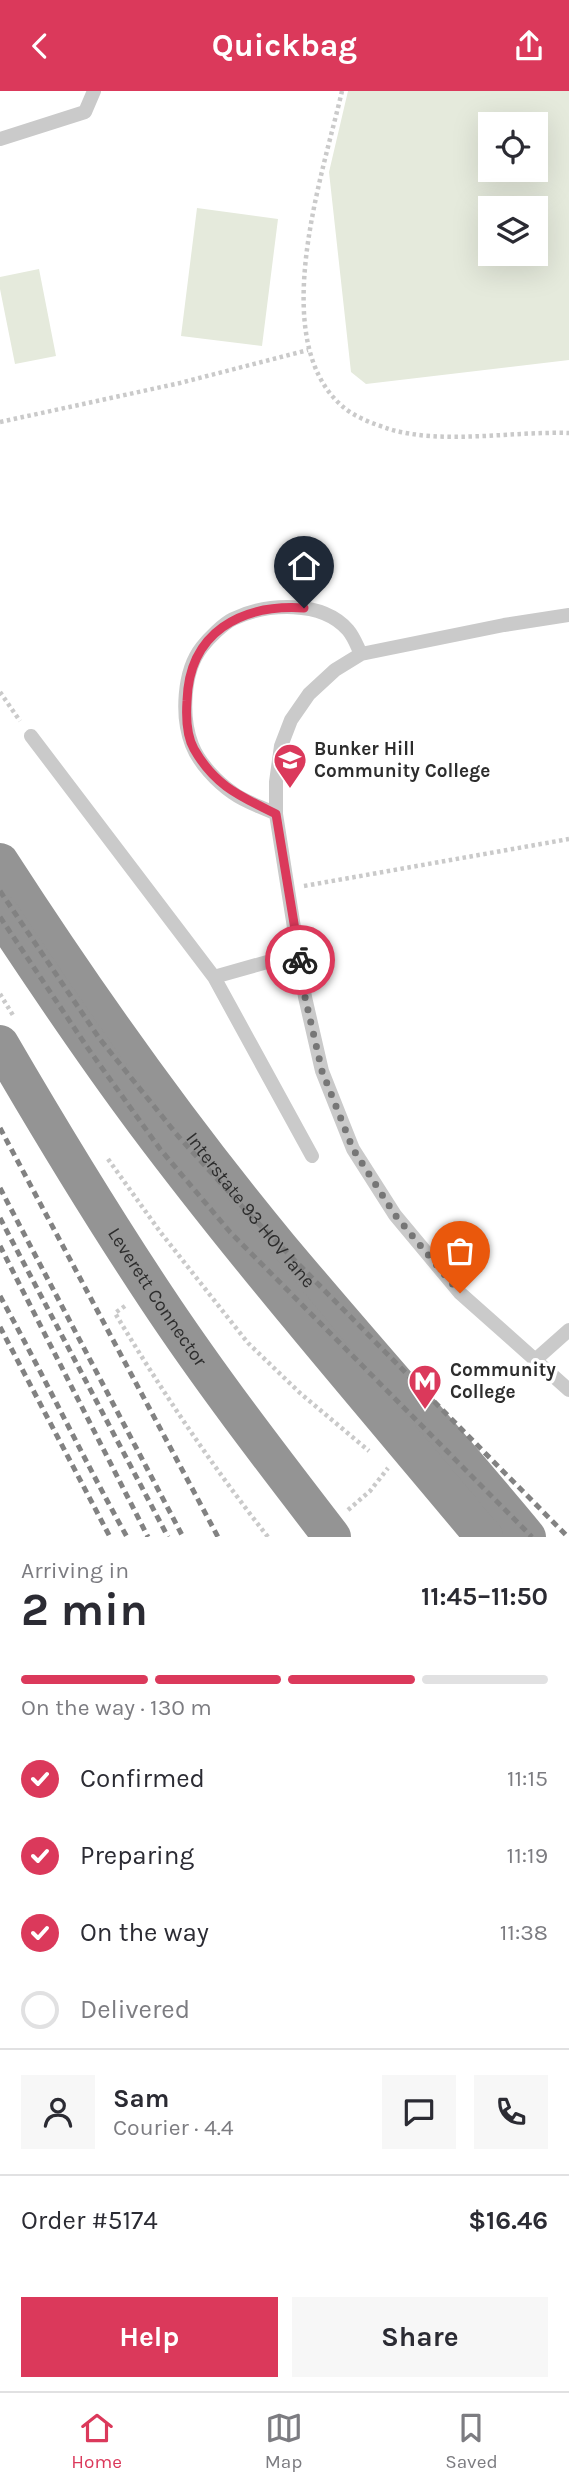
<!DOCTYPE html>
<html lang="en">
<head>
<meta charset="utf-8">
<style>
	body { margin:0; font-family:Karla,sans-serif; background:#f7f7f7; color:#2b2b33; height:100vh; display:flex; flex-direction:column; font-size:26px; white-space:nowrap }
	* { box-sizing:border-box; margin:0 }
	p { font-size:23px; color:#7c7c81 }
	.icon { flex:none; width:38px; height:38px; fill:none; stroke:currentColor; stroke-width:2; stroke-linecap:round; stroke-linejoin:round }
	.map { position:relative; height:1446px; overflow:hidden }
	.details { display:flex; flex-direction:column; background:#fff; flex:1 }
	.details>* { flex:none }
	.buttons { position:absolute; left:478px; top:21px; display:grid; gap:14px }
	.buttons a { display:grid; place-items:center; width:70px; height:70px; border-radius:0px; background:#fff; box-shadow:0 7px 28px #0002; font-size:35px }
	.pin { position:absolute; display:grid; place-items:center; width:60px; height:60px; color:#fff; margin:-72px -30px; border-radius:50% 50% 50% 0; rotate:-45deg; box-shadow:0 0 7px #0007 }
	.pin .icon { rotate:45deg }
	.courier { position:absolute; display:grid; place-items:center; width:70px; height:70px; margin:-35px; border:5px solid #db395b; border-radius:50%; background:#fff; color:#222; box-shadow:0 2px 9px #0007 }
	.overview em { font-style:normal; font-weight:700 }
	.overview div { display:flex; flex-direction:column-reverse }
	.overview { display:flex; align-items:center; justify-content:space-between; height:119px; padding:0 21px }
	h1 { font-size:46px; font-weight:700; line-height:52px }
	.bar { display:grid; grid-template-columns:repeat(4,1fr); gap:10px 7px; align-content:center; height:84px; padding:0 21px }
	.bar i { height:9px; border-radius:5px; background:#e1e1e2 }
	.bar .active { background:#db395b }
	.bar p { grid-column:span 4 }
	.line { display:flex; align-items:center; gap:18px; padding:0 21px; border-top:2px solid #e1e1e2 }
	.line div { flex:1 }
	.round { display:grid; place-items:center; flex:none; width:74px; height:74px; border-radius:0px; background:#f7f7f7 }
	ol { padding:0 21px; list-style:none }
	li { display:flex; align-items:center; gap:21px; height:77px }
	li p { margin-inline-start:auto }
	li .icon { padding:7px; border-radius:50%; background:#db395b; color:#fff; stroke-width:4 }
	li:last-child { color:#7c7c81 }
	li i { width:38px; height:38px; border:4px solid #e1e1e2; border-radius:50% }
	.action { display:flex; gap:14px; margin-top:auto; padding:14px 21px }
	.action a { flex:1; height:80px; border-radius:0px; background:#db395b; color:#fff; font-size:28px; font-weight:700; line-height:80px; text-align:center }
	.action a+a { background:#f7f7f7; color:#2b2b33 }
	header { display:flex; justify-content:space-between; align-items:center; height:91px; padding:0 21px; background:#db395b; color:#fff; font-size:32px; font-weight:700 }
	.menu { display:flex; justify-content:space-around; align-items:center; height:98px; border-top:2px solid #e1e1e2; background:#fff; font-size:19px; color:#7c7c81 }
	.menu a { display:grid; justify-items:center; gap:4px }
	.menu .active { color:#db395b }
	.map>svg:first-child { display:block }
	.green { fill:#e5eadc; fill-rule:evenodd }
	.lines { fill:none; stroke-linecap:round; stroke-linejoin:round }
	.path { stroke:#cacaca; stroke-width:4.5; stroke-dasharray:3.5 3.5; stroke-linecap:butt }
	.service { stroke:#cacaca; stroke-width:14 }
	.motorway { stroke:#949494; stroke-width:38 }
	.rail { stroke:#828282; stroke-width:5; stroke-dasharray:7 5; stroke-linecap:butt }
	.done { stroke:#767676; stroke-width:7; stroke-dasharray:0 12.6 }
	.route { stroke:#db395b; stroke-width:9 }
	.labels { text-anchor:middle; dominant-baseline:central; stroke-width:7; stroke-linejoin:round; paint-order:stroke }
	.poi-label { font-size:19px; font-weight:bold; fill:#2d2d2d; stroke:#fff; text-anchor:start }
	.street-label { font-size:19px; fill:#2d2d2d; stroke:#fff }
</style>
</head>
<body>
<header><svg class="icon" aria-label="back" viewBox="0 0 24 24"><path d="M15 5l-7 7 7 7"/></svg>Quickbag<svg class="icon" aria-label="share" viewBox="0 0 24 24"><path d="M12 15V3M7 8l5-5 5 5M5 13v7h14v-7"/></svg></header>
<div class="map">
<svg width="569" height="1446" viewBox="0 0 569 1446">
	<rect width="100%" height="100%" fill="#fff"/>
	<path class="green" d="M348,0H569V269L366,293L351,281L329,81ZM536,33V79H490V33ZM536,117V163H490V117Z
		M197,117L278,128L262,255L181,245Z
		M39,178L56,265L15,273L0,198V186Z"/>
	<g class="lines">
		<path class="path" d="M342,0C323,83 266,248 342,315C354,326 374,333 389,338C442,354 513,340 569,342
			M0,331L180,292L308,259
			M0,601L20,630
			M304,795L569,748
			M0,903L14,926
			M108,1068L161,1142L248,1252L300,1302L369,1360
			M125,1215L115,1222C161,1299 212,1375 268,1446
			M348,1419L370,1400L388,1377"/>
		<path class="service" d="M0,48L85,21L94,0
			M569,524L504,534L361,563L335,579L309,603L291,629L281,655L276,691V723L305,906L322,980L353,1058L395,1124L460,1202L569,1299
			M31,645L214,886L299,862
			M276,723C262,716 245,711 233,702C217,691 199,672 192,654C181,626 183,580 202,556C209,547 223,533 233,528C267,512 322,509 348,539C354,546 357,555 361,563
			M214,886L312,1065
			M534,1270L569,1239"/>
		<g class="motorway">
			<path id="s1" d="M0,771C86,904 178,1034 279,1156C361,1254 446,1348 527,1446"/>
			<path d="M0,822C47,893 94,963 145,1031C252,1174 370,1309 484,1446"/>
			<path id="s2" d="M0,953C50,1039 101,1123 156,1206C211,1289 272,1368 332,1446"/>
		</g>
		<path class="rail" d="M0,800L99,947L178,1045L249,1123L568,1446
			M0,826L87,956L160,1058L230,1141L532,1446
			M0,1037L218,1446
			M0,1097L183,1446
			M0,1127L168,1446
			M0,1155L148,1446
			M0,1205C44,1285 83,1367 127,1446
			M0,1236L110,1446"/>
	</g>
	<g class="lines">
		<path class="done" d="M300,869L305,906L322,980L353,1058L395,1124L460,1202"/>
		<path class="route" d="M300,869L276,723C240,705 215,695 194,658C186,644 186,625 187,610C189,541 241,513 304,517"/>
	</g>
	<defs>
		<symbol id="university-pin" viewBox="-11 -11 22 30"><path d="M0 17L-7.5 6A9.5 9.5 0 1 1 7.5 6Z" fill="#db395b" stroke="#fff"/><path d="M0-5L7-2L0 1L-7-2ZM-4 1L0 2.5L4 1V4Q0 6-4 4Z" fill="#fff"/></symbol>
		<symbol id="metro-pin" viewBox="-11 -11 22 30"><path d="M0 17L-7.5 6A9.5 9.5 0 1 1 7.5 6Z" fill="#db395b" stroke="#fff"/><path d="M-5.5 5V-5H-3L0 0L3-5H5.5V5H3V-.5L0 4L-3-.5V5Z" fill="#fff"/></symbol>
	</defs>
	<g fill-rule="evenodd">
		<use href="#university-pin" x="271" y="650" width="38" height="52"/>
		<use href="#metro-pin" x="406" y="1271" width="38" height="52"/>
	</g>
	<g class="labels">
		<g class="poi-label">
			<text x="314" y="658">Bunker Hill<tspan x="314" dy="22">Community College</tspan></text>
			<text x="450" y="1279">Community<tspan x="450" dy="22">College</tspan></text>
		</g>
		<g class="street-label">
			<text stroke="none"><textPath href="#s1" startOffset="429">Interstate 93 HOV lane</textPath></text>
			<text stroke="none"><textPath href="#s2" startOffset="298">Leverett Connector</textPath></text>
		</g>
	</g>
</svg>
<div class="buttons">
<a><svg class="icon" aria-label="locate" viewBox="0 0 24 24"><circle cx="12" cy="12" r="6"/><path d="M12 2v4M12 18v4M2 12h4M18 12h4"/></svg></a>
<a><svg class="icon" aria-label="layers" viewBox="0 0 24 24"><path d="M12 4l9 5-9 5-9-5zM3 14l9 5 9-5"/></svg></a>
</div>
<div class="pin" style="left:460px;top:1202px;background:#ea580c"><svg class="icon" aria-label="bag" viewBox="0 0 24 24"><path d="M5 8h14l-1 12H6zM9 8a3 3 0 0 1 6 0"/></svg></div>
<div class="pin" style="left:304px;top:517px;background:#1f2937"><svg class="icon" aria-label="home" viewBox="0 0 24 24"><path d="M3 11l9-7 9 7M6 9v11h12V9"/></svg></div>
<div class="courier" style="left:300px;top:869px"><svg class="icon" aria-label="bike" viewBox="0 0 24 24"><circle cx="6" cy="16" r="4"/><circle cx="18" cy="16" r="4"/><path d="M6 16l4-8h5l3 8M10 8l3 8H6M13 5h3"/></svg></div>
</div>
<section class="details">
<div class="overview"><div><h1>2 min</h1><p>Arriving in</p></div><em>11:45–11:50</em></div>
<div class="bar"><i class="active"></i><i class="active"></i><i class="active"></i><i></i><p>On the way · 130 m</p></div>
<ol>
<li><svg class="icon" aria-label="check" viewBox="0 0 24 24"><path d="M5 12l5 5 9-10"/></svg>Confirmed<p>11:15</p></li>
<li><svg class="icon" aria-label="check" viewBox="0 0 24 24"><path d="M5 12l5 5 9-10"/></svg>Preparing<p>11:19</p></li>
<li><svg class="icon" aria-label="check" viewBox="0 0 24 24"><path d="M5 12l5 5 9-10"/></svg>On the way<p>11:38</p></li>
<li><i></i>Delivered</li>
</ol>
<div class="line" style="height:126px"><a class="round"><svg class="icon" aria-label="person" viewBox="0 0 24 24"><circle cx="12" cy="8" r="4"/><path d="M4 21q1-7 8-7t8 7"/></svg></a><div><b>Sam</b><p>Courier · 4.4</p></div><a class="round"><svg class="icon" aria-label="chat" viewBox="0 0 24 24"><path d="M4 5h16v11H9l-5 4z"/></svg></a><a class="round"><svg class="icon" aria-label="phone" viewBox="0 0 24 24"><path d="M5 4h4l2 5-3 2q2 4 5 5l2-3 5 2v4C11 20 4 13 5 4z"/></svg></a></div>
<div class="line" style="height:91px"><div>Order #5174</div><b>$16.46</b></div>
<div class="action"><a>Help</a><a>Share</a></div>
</section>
<nav class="menu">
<a class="active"><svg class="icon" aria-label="home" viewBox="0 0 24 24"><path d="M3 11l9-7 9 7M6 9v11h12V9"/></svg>Home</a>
<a><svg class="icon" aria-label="map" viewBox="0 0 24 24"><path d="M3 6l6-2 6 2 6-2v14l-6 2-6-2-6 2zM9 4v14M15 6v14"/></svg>Map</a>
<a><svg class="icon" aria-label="saved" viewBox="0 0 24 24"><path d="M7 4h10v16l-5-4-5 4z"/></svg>Saved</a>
</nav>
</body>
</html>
